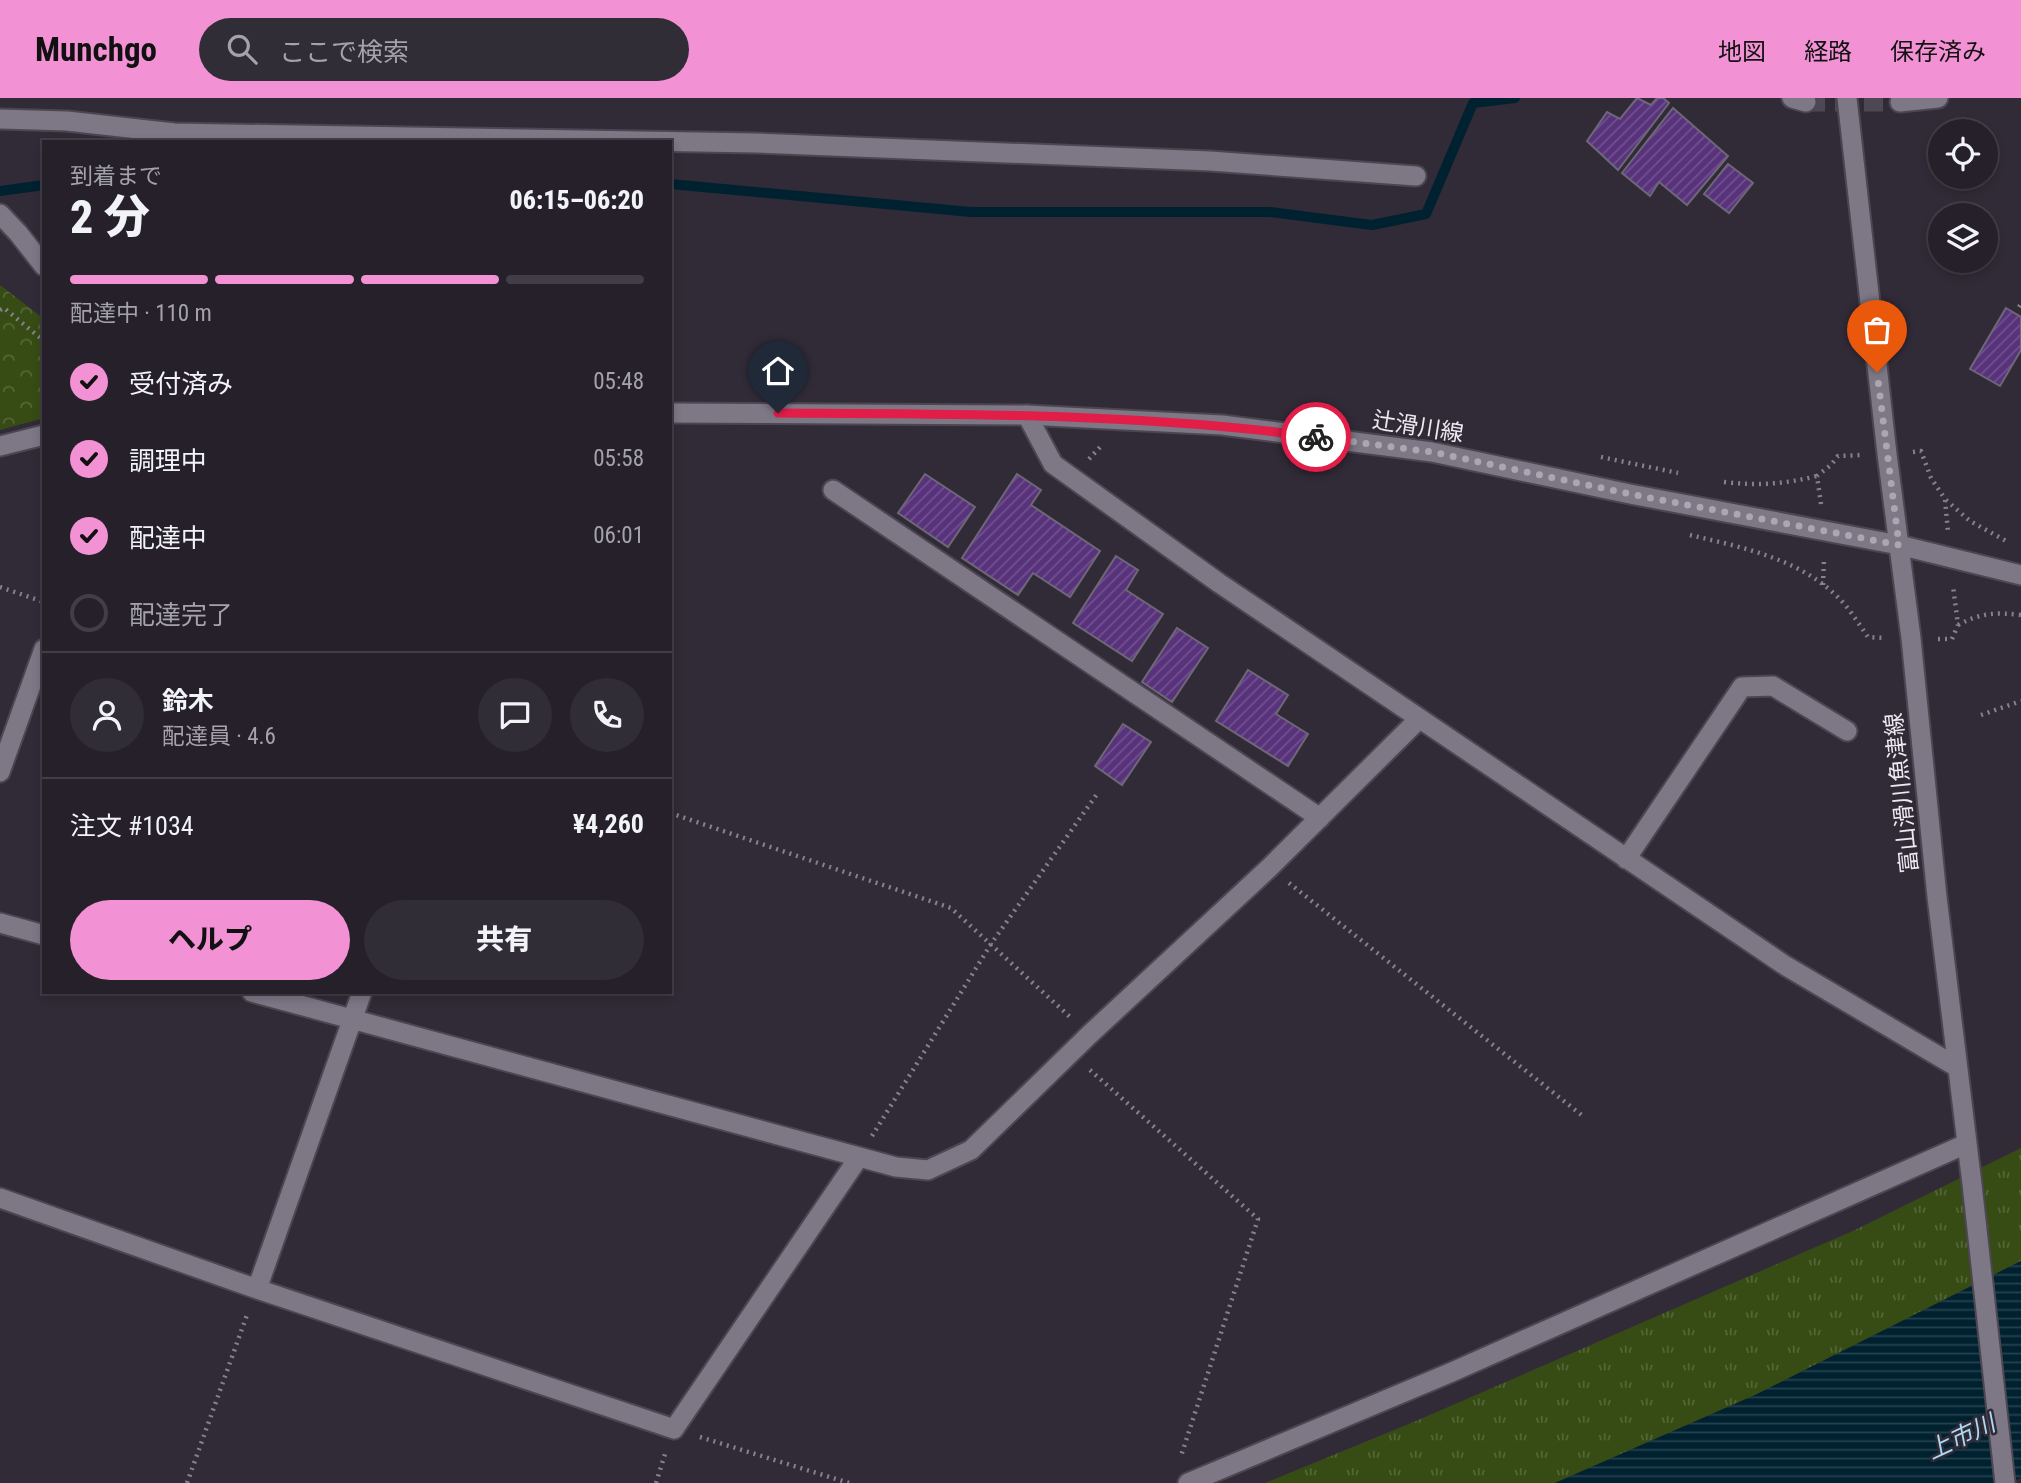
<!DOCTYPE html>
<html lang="ja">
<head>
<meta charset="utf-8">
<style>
	body { margin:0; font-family:"Roboto Condensed","Noto Sans JP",sans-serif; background:#312d36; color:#f1f3f6; height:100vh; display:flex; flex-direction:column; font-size:26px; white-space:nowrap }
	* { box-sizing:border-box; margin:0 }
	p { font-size:23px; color:#a3a3a8 }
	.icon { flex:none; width:38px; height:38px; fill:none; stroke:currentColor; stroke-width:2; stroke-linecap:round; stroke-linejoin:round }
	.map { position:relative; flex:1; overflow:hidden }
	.details { position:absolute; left:42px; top:42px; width:630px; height:854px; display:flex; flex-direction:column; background:#25202a; border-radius:0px; box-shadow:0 4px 10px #0003,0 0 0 2px #423e47 }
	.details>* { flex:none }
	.fabs { position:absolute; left:1928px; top:21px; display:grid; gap:14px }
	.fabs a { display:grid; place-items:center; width:70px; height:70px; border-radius:50%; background:#25202a; box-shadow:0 4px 10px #0003,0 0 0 2px #423e47; font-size:35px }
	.pin { position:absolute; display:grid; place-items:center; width:60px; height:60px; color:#fff; margin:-72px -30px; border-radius:50% 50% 50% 0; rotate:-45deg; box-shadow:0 0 7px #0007 }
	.pin .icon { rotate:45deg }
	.courier { position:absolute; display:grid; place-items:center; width:70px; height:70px; margin:-35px; border:5px solid #e11d48; border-radius:50%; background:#fff; color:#222; box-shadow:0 2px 9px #0007 }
	.headline em { font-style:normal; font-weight:800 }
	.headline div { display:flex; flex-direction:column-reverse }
	.headline { display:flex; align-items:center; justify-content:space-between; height:119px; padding:0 28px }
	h1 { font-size:46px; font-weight:800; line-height:52px }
	.bar { display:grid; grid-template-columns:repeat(4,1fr); gap:10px 7px; align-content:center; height:84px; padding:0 28px }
	.bar i { height:9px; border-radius:5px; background:#423e47 }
	.bar .on { background:#f391d5 }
	.bar p { grid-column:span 4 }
	.line { display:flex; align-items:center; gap:18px; padding:0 28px; border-top:2px solid #423e47 }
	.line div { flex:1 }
	.round { display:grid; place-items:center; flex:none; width:74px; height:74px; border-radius:37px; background:#312d36 }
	ol { padding:0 28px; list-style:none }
	li { display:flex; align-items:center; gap:21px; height:77px }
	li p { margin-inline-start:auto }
	li .icon { padding:7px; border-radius:50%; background:#f391d5; color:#111; stroke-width:4 }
	li:last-child { color:#a3a3a8 }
	li i { width:38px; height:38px; border:4px solid #423e47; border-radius:50% }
	.button { display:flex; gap:14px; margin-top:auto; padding:14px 28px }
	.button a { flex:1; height:80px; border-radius:42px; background:#f391d5; color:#111; font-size:28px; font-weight:800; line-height:80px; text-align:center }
	.button a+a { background:#312d36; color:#f1f3f6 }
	header { display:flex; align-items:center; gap:42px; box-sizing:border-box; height:98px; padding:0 35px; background:#f391d5; color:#111 }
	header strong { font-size:33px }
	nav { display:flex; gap:38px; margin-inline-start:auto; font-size:24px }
	.search { width:490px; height:63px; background:#312d36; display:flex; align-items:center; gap:18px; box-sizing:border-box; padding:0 24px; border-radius:38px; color:#a3a3a8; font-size:26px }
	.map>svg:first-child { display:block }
	.grass { fill:url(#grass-tufts) }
	.forest { fill:url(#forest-crowns) }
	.water { fill:url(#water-rules) }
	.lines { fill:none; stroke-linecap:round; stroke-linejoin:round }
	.stream { stroke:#002130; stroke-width:10 }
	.building { fill:url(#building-hatch); stroke:#6d6776; stroke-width:2 }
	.minor-tunnel { stroke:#4d4854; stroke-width:19; stroke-dasharray:19 10; stroke-linecap:butt }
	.minor-casing { stroke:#4c4651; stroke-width:23 }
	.secondary-casing { stroke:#4c4651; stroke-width:23 }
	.path { stroke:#86818c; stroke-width:4.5; stroke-dasharray:2 5; stroke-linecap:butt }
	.minor { stroke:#7d7786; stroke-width:19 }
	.secondary { stroke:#7d7786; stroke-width:19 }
	.done { stroke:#aba6b0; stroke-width:7; stroke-dasharray:0 12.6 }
	.route { stroke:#e11d48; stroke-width:9 }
	.labels { text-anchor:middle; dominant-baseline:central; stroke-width:5; stroke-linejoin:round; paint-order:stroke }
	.street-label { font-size:23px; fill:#ece9f1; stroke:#312b38 }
	.water-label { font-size:24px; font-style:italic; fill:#abdbf4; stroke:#312b38 }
</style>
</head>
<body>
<header>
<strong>Munchgo</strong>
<div class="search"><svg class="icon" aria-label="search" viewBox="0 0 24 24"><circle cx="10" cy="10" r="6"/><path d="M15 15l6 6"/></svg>ここで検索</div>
<nav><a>地図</a><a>経路</a><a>保存済み</a></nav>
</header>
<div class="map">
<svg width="2021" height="1385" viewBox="0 0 2021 1385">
	<defs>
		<pattern id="grass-tufts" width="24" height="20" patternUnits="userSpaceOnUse" patternTransform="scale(1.75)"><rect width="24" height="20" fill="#374c14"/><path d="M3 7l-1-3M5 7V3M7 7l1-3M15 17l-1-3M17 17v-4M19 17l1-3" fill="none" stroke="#546637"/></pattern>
		<pattern id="forest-crowns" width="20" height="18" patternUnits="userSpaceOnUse" patternTransform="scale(1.75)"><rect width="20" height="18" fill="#374c14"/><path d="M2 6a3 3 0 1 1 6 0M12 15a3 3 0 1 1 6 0" fill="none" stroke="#546637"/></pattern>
		<pattern id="water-rules" width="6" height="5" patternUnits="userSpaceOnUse" patternTransform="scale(1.75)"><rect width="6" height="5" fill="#002130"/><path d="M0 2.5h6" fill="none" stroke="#25414e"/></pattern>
		<pattern id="building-hatch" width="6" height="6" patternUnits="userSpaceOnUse" patternTransform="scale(1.75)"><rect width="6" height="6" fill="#58337c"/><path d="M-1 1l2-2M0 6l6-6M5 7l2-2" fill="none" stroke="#70518f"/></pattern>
	</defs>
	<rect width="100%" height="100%" fill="#312b38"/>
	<path class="grass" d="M2021,1050V1163L1755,1297L1555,1385H1265L1416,1323L1855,1132Z"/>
	<path class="forest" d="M0,187L44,221V320L0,332Z"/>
	<path class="water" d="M2021,1163V1380L2009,1385H1555L1755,1297Z"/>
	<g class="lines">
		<path class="stream" d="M670,86L971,114H1270L1372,127L1426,116L1473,5L1515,0
			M0,93L44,87"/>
	</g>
	<path class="building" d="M1637,0L1651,7L1657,0H1663L1669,5L1618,72L1587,43L1607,14L1620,21Z
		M1673,10L1728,58L1687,107L1659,84L1650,98L1622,75Z
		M1728,66L1753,85L1729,115L1704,96Z
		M2006,210L2021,219V252L2000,288L1970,271Z
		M925,376L975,409L948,449L898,415Z
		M1017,376L1041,392L1031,407L1100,453L1070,499L1033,475L1018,497L962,460Z
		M1116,458L1138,472L1126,492L1163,516L1132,563L1073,525Z
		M1177,530L1208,550L1172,604L1142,584Z
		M1248,572L1288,597L1276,616L1308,636L1288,668L1216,623Z
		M1123,626L1151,644L1122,687L1095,668Z"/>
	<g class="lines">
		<path class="minor-tunnel" d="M1806,4H1900"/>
		<defs>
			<path id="minor" d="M1792,0L1806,4
				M1900,4L1938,0
				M0,21L67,23L174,35L756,45L1210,63L1416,78
				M1027,317L1053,366L1219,485L1786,868L1957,969
				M0,348L44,337
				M833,392L1320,720
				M0,674L44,551
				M1626,761L1742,589L1773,588L1847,633
				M0,825L44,837
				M252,894L896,1069L928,1072L971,1052L1089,937L1269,770L1419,621
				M362,894L257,1191L674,1331L859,1059
				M0,1100L257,1191
				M1188,1385L1452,1274L1966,1046"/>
			<path id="secondary" d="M1847,0L1887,356L1911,540L1937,799L1972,1086L2005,1385
				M0,116L18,135L44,168
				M670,315L1027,317L1222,327L1432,354L1630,396L1899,447L2021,477"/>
		</defs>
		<use href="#minor" class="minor-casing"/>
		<use href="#secondary" class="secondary-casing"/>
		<path class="path" d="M2019,209L2021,206
			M0,212L4,210L44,243
			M1913,354L1921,353L1931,380L1945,401L1948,434
			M1601,359L1678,375
			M1089,361L1102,347
			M1724,384C1757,388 1785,386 1817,378
			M1946,402L1970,423L2008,444
			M1821,406L1817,378L1831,367L1838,358L1862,357
			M1690,437C1745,450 1807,462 1846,508C1854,518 1861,529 1868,539L1884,540
			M1823,487L1824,460
			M0,489L44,504
			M1958,527C1980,515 1996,514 2021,517
			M1938,541H1952L1958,527L1953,488
			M1981,617L2021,603
			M670,715L951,810L1070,919
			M1289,785L1584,1019
			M1090,972L1258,1121L1181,1358
			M872,1038L991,846L1097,696
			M700,1339L849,1385
			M187,1385L248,1214
			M656,1385L665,1356"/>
		<use href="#minor" class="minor"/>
		<use href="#secondary" class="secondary"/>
	</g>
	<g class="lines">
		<path class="done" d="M1316,339L1432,354L1630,396L1899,447L1877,274"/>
		<path class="route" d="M778,315C957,316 1138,315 1316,339"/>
	</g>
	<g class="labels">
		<g class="street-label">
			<text transform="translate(1418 329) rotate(9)">辻滑川線</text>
			<text transform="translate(1902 695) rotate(-96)">富山滑川魚津線</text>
		</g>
		<g class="water-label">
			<text transform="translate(1961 1339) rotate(-25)">上市川</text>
		</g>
	</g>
</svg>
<div class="fabs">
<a><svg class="icon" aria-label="locate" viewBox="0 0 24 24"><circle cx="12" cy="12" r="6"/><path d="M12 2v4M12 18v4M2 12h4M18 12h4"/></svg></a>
<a><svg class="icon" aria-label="layers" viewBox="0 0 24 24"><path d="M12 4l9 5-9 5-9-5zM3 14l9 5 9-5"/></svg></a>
</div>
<div class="pin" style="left:1877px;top:274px;background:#ea580c"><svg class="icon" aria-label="bag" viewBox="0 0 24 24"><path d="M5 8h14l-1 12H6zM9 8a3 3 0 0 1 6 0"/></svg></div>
<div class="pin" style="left:778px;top:315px;background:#1f2937"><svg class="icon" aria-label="home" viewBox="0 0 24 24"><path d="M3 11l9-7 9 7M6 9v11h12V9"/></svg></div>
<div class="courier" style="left:1316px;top:339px"><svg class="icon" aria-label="bike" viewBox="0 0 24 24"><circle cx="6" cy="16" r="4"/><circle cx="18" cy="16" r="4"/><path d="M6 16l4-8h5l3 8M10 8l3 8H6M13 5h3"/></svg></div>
<section class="details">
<div class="headline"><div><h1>2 分</h1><p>到着まで</p></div><em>06:15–06:20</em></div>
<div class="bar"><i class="on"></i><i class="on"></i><i class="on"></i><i></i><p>配達中 · 110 m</p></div>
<ol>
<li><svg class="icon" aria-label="check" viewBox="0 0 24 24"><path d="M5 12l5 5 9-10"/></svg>受付済み<p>05:48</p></li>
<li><svg class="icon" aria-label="check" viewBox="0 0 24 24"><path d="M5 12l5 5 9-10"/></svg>調理中<p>05:58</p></li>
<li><svg class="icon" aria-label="check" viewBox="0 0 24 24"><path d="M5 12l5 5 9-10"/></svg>配達中<p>06:01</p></li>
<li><i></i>配達完了</li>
</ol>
<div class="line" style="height:126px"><a class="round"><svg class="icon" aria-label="person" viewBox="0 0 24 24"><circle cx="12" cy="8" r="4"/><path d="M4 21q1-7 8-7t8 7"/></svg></a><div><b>鈴木</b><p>配達員 · 4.6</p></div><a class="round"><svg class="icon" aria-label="chat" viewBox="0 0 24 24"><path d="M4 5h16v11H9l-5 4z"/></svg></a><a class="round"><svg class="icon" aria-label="phone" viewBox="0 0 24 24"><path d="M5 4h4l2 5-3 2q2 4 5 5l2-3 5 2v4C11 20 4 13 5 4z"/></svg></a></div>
<div class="line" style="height:91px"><div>注文 #1034</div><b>¥4,260</b></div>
<div class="button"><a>ヘルプ</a><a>共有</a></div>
</section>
</div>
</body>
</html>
